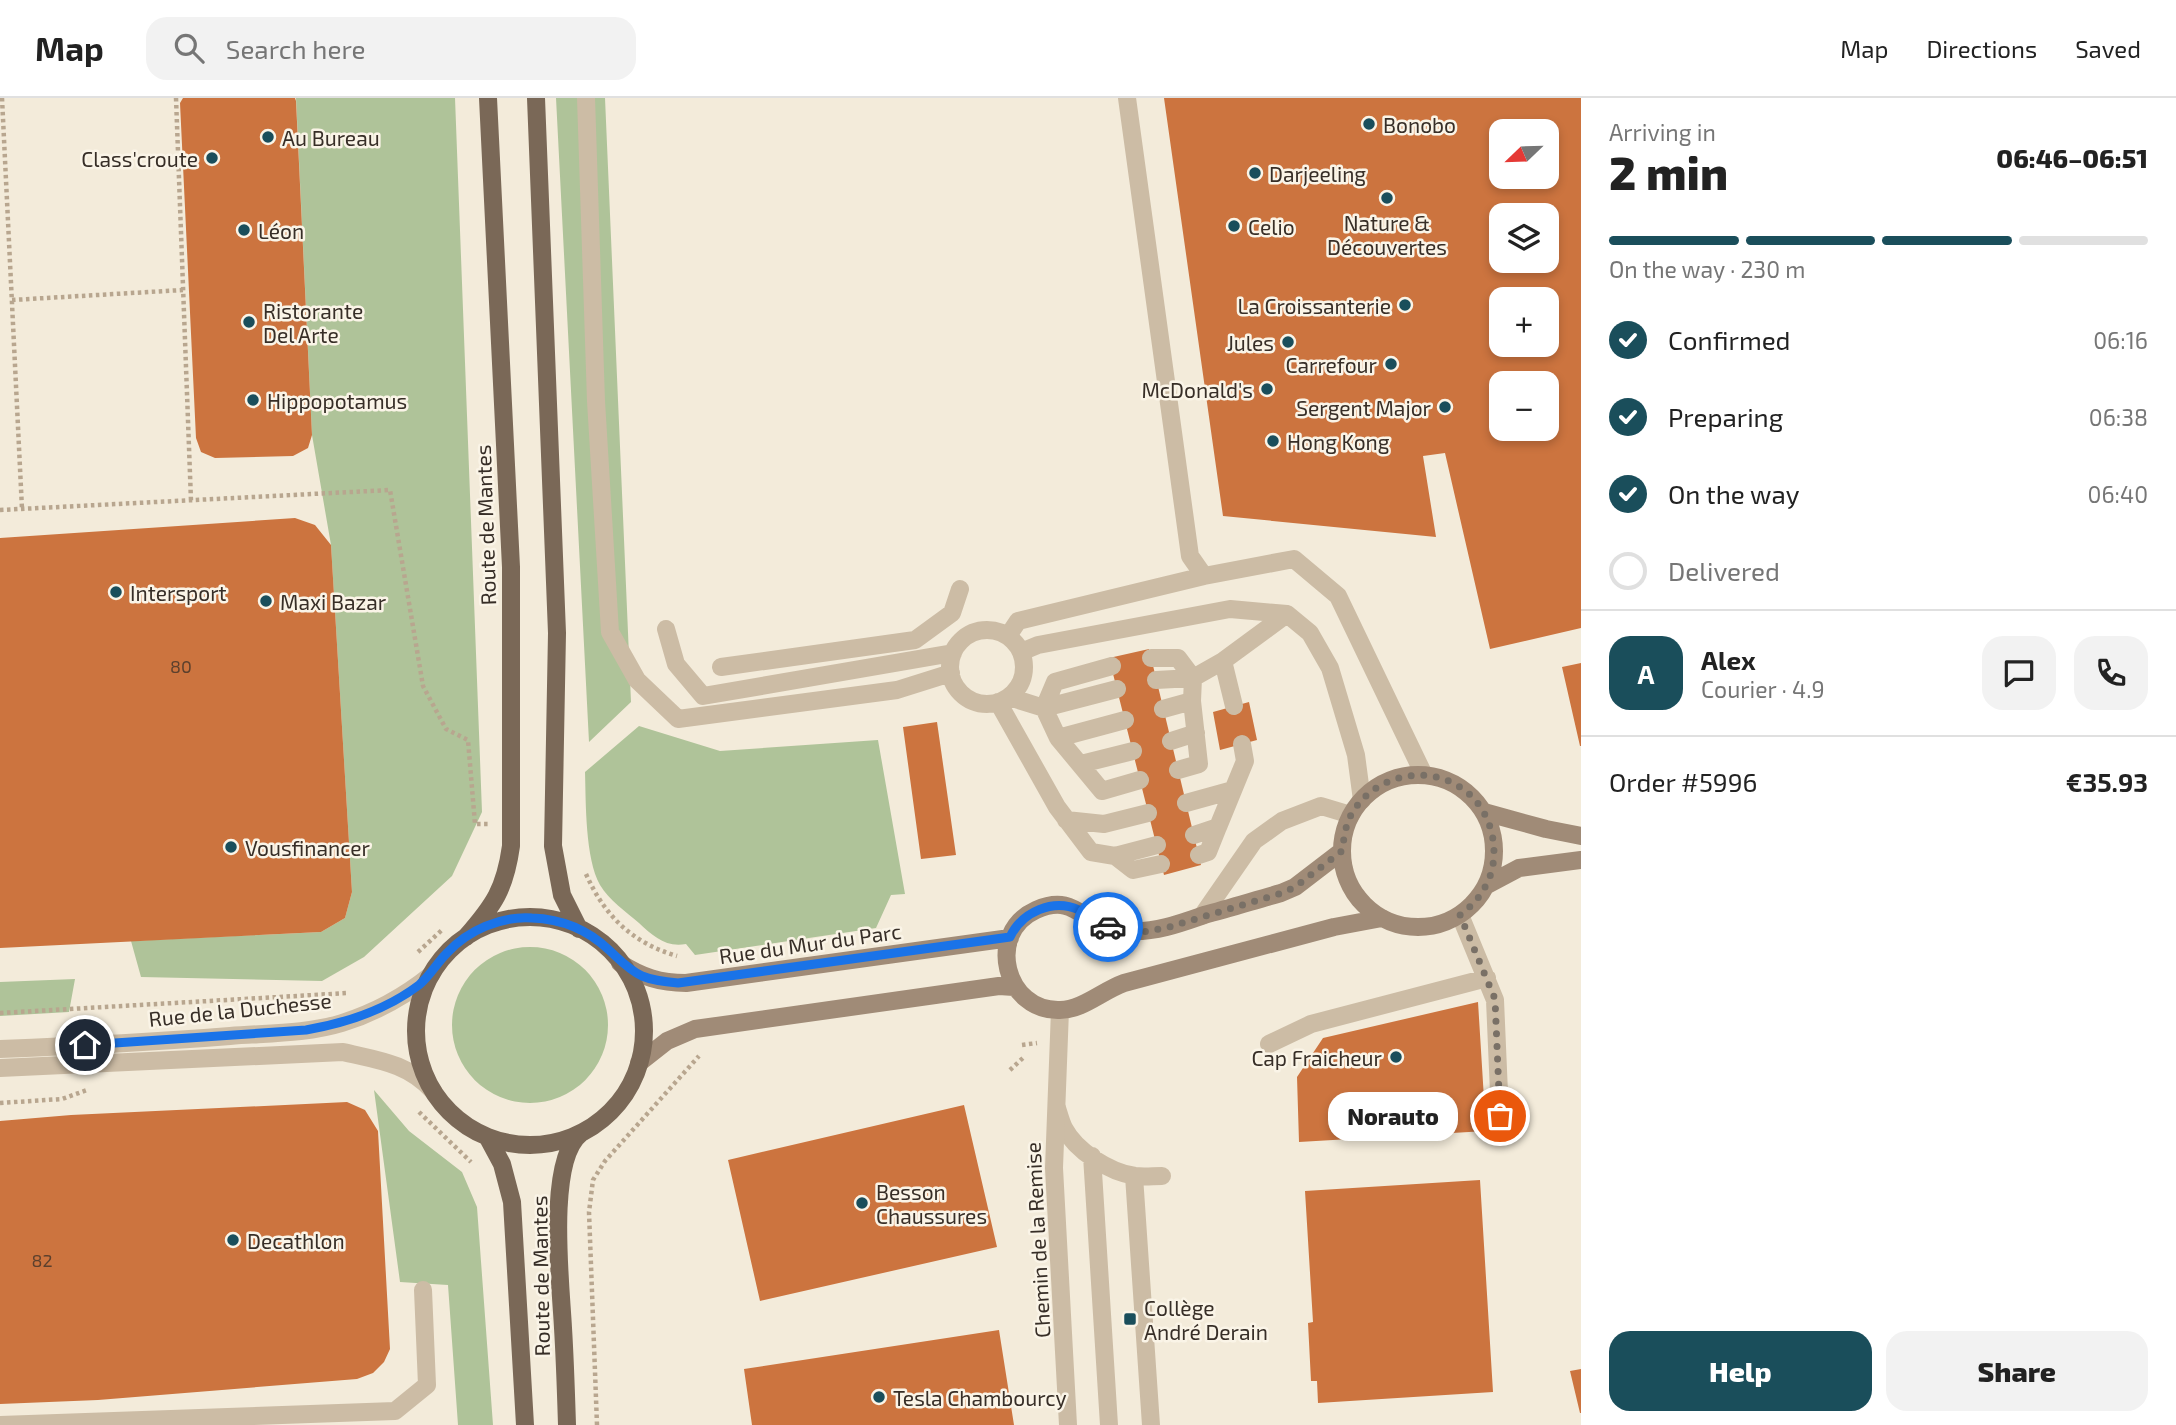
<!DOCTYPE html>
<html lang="en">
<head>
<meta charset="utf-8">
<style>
	body { margin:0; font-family:"Exo 2",sans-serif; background:#f2f2f2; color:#222; height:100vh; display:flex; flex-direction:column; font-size:26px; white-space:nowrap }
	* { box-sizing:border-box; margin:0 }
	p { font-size:23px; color:#767676 }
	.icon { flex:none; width:38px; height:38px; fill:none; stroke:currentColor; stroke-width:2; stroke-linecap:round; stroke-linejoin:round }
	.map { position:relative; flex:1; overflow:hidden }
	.details { display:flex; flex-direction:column; background:#fff; width:595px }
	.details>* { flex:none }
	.needle { width:46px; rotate:247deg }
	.fabs { position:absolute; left:1489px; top:21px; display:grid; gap:14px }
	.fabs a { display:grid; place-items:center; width:70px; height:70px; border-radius:14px; background:#fff; box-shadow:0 4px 10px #0003; font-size:35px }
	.pin { position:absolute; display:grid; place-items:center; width:60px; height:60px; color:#fff; margin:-30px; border:4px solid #fff; border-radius:50%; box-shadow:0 2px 7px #0007 }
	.courier { position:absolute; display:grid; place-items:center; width:70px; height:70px; margin:-35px; border:5px solid #1a73e8; border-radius:50%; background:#fff; color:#222; box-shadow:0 2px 9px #0007 }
	.bubble { position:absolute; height:49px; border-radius:21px; background:#fff; box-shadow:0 4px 10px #0003; font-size:23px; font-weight:800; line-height:49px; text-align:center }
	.headline em { font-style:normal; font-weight:800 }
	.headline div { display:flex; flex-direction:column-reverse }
	.headline { display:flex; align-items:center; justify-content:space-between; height:119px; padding:0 28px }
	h1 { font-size:46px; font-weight:800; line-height:52px }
	.bar { display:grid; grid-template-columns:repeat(4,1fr); gap:10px 7px; align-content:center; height:84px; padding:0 28px }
	.bar i { height:9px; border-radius:5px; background:#e0e0e0 }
	.bar .active { background:#1a4e5b }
	.bar p { grid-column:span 4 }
	.line { display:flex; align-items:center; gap:18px; padding:0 28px; border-top:2px solid #e0e0e0 }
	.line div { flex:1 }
	.round { display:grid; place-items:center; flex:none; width:74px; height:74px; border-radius:21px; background:#f2f2f2 }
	ol { padding:0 28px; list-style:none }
	li { display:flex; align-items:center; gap:21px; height:77px }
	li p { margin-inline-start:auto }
	li .icon { padding:7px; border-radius:50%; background:#1a4e5b; color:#fff; stroke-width:4 }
	li:last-child { color:#767676 }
	li i { width:38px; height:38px; border:4px solid #e0e0e0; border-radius:50% }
	.button { display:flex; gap:14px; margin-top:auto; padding:14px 28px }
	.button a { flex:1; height:80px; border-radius:21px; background:#1a4e5b; color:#fff; font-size:28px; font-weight:800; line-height:80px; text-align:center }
	.button a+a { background:#f2f2f2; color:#222 }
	header { display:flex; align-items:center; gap:42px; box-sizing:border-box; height:98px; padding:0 35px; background:#fff; border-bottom:2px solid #e0e0e0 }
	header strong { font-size:33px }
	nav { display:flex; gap:38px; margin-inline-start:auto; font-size:24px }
	.search { width:490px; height:63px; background:#f2f2f2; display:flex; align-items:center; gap:18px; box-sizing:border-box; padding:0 24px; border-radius:21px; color:#767676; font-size:26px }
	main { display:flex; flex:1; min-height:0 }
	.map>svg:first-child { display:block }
	.grass { fill:#afc399 }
	.building { fill:#cc743f; fill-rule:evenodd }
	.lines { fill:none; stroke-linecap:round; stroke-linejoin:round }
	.path { stroke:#b8a68f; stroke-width:4.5; stroke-dasharray:3.5 3.5; stroke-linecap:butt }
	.lane { stroke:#ccbca5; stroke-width:18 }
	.street { stroke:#ccbca5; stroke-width:18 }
	.secondary { stroke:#a08b77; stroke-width:18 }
	.primary { stroke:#7a6857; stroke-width:18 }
	.done { stroke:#797066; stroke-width:7; stroke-dasharray:0 12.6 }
	.route { stroke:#1a73e8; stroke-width:9 }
	.poi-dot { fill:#1a4e5b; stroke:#faf4e7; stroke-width:2.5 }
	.labels { text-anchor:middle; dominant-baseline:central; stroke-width:5; stroke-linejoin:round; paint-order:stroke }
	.number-label { font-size:18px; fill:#5c402d }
	.poi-label { font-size:21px; fill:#372e27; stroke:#faf4e7; text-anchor:start }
	.street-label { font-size:21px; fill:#372e27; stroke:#faf4e7 }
</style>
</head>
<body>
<header>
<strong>Map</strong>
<div class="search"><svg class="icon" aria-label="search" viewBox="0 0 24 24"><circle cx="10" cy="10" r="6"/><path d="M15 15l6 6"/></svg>Search here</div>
<nav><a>Map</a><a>Directions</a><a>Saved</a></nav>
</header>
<main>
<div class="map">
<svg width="1581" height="1327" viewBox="0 0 1581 1327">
	<rect width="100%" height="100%" fill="#f3ebda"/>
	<path class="grass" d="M296,0H455L482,714L452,778L364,859L322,883L141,879L131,843L321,834L345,820L352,794L331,447L312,337Z
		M556,0H605L631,604L589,644Z
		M639,628L720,653L878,642L905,796L891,797L876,830L695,857L686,846C666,850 653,838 639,825C626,814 609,802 600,787C585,760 586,705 585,674Z
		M452 927a78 78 0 1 1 156 0a78 78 0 1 1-156 0Z
		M75,881L69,914L0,918V884Z
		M374,992L409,1033L462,1074L477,1109L493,1327H458L448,1187L400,1184Z"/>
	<path class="building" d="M183,0H295L296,3L312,337L308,350L293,358L215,360L201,354L196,340L180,5Z
		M1164,0H1581V530L1490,551L1445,355L1423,358L1436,439L1223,418ZM1502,33H1547V79H1502ZM1502,117H1547V163H1502ZM1502,201H1547V247H1502ZM1502,285H1547V331H1502Z
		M295,420L315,427L331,447L352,794L345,820L321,834L0,850V440Z
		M1149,551L1201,767L1164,777L1109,560Z
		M1581,565V648H1580L1562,569Z
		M1249,604L1257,642L1220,652L1213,614Z
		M937,624L956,757L921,761L903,629Z
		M1478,904L1486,1033L1299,1044L1297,979L1323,940Z
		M347,1004L365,1012L378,1033L390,1251L384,1264L373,1275L357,1281L98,1302L0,1306V1023L71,1017Z
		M964,1007L997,1149L760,1203L728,1062Z
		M1480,1082L1493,1294L1318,1305L1317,1283H1311L1308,1225L1313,1224L1305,1093Z
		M999,1232L1014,1327H752L744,1271Z
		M1581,1271V1315H1580L1570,1273Z"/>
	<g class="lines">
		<path class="path" d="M2,0L22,411
			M176,0L191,403
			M12,202L183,192
			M0,412L390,392L423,588L446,631L468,642L475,726H488
			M586,776C605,819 633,845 677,858
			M418,854L443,831
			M0,915L348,895
			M1022,947L1037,945
			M1010,972L1024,959
			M0,1005L62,1001L87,992
			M419,1014L471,1064
			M597,1327L589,1114L593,1082L605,1063L699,958"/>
		<path class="lane" d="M586,0L596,303L610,534L637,582L678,621L897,592L951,575
			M1127,0L1190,458L1204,478
			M666,531L676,566L703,598L953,555
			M950 569a37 37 0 1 1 74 0a37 37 0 1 1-74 0Z
			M1008,538L1018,523L1204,478L1294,461L1338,498L1424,677
			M1021,554L1038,547L1230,511L1287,516L1310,535L1330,570L1356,657L1362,702
			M1151,560H1178L1193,580
			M721,569L915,542L952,515L960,491
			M1156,582L1193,580
			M1009,599L1044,610L1058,640L1125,622
			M998,604L1057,709L1091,754L1115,758L1157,747
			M1234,608L1223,563L1287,516
			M1044,610L1055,584L1112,568
			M1044,610L1117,591
			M1163,611L1192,603
			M1058,640L1102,693L1140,682
			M1171,643L1196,635
			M1081,666L1133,653
			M1178,672L1199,666L1192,603L1193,580L1223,563
			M1186,705L1233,692
			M1066,722L1104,726L1148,715
			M1194,737L1218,729L1245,663L1242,646
			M1199,757L1208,754L1218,729
			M1115,758L1133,772L1161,766
			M1460,817L1495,902L1500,1018
			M1202,818L1254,743L1282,723L1321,708L1351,717
			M1269,946L1311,926L1487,880
			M1057,1010C1059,1016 1061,1024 1064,1030C1076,1053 1109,1074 1135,1078C1144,1079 1153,1078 1162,1078
			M1092,1058L1109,1327
			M1134,1078L1151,1327
			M0,1327L395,1313L427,1287L423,1192"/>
		<path class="street" d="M1060,912L1054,1070L1068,1327
			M0,951C77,948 154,944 230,938C267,935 306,936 342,925C374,915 405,898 431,877
			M0,970L343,954C377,962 408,965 433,993"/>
		<path class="secondary" d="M1342 753a76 76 0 1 1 152 0a76 76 0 1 1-152 0Z
			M1484,714L1546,731L1581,738
			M1342,753L1295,789L1281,795C1256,802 1230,810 1204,817C1181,825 1157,834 1131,833C1122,833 1114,832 1105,829C1079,818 1070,797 1036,812C985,835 1005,914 1060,912C1082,912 1102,893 1124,885L1334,829L1382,820
			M1487,787L1519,770L1581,762
			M620,865C642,879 660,885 686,885L1010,840
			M639,965L667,943L695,931L999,888L1014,889"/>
		<path class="primary" d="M536,0L557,535L553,748L562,797L579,831
			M416 933a114 114 0 1 1 228 0a114 114 0 1 1-228 0Z
			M466,839C494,807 505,791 511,748V469L488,0
			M488,1040L502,1066L512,1104L525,1327
			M567,1327C566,1295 565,1262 563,1230C561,1188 546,1062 581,1035"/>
	</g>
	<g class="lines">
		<path class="done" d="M1108,829L1142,834L1166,830L1282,795L1295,789L1342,753C1344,741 1345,728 1351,717C1374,675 1432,664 1468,695C1494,717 1502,760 1485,789C1479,801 1470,809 1460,817L1495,901L1500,1018"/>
		<path class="route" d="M85,947L306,932C346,925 386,912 419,887C430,878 436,866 447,855C468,832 501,818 532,820C562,821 588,832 609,852C620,862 628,871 642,878C654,883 666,884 678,885L1010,839C1022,814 1053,800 1079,812C1089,817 1097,825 1108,829"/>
	</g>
	<g class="poi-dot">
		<circle cx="1369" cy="26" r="7"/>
		<circle cx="268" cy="39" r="7"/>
		<circle cx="212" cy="60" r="7"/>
		<circle cx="1255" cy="75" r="7"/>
		<circle cx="1387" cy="100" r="7"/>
		<circle cx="1234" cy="128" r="7"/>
		<circle cx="244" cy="132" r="7"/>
		<circle cx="1405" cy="207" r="7"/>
		<circle cx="249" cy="224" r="7"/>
		<circle cx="1288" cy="244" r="7"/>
		<circle cx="1391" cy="266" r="7"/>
		<circle cx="1267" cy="291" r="7"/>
		<circle cx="253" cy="302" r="7"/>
		<circle cx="1445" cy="309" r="7"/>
		<circle cx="1273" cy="343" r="7"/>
		<circle cx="116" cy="494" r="7"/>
		<circle cx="266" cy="503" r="7"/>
		<circle cx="231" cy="749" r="7"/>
		<circle cx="1396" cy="959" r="7"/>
		<circle cx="862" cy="1105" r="7"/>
		<circle cx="233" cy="1142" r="7"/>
		<rect x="1123" y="1214" width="14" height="14" rx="3.5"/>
		<circle cx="879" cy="1299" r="7"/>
	</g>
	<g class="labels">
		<g class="number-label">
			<text x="181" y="568">80</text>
			<text x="42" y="1162">82</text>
		</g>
		<g class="poi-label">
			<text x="1383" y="26">Bonobo</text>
			<text x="282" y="39">Au Bureau</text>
			<text x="198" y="60" text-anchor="end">Class'croute</text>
			<text x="1269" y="75">Darjeeling</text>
			<text x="1387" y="124" text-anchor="middle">Nature &amp;<tspan x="1387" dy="24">Découvertes</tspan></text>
			<text x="1248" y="128">Celio</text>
			<text x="258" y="132">Léon</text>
			<text x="1391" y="207" text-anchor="end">La Croissanterie</text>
			<text x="263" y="212">Ristorante<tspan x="263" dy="24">Del Arte</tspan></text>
			<text x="1274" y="244" text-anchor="end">Jules</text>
			<text x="1377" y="266" text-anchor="end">Carrefour</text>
			<text x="1253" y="291" text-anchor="end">McDonald's</text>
			<text x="267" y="302">Hippopotamus</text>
			<text x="1431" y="309" text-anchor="end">Sergent Major</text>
			<text x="1287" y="343">Hong Kong</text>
			<text x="130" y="494">Intersport</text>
			<text x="280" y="503">Maxi Bazar</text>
			<text x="245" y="749">Vousfinancer</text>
			<text x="1382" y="959" text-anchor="end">Cap Fraicheur</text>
			<text x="876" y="1093">Besson<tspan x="876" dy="24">Chaussures</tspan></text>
			<text x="247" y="1142">Decathlon</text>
			<text x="1144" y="1209">Collège<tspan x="1144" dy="24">André Derain</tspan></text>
			<text x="893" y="1299">Tesla Chambourcy</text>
		</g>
		<g class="street-label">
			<text transform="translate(485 427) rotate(-92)">Route de Mantes</text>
			<text transform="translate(810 845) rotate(-8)">Rue du Mur du Parc</text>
			<text transform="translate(240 911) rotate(-6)">Rue de la Duchesse</text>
			<text transform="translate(1037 1142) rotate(-93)">Chemin de la Remise</text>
			<text transform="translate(540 1178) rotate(-91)">Route de Mantes</text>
		</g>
	</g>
</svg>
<div class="fabs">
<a><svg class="needle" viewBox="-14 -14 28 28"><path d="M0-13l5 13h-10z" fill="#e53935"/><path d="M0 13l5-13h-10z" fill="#767676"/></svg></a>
<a><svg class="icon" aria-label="layers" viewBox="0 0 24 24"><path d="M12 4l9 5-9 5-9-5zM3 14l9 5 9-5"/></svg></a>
<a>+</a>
<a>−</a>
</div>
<div class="pin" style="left:1500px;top:1018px;background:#ea580c"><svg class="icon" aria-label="bag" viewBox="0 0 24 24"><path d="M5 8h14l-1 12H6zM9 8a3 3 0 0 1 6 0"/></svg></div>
<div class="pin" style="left:85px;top:947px;background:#1f2937"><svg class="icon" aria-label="home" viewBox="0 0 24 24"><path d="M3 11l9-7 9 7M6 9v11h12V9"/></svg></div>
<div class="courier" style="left:1108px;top:829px"><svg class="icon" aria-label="car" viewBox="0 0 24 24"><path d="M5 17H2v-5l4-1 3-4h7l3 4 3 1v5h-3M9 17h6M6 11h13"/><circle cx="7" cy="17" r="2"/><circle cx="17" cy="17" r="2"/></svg></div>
<div class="bubble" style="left:1328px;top:994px;width:130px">Norauto</div>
</div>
<section class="details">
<div class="headline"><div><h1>2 min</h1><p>Arriving in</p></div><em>06:46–06:51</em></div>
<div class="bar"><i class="active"></i><i class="active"></i><i class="active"></i><i></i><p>On the way · 230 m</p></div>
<ol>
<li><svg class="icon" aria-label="check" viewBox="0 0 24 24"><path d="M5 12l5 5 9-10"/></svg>Confirmed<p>06:16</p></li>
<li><svg class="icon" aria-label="check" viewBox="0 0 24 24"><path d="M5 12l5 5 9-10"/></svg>Preparing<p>06:38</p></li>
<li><svg class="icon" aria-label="check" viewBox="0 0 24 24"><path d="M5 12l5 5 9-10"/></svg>On the way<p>06:40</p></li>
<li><i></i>Delivered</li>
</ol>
<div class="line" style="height:126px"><b class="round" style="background:#1a4e5b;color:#fff">A</b><div><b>Alex</b><p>Courier · 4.9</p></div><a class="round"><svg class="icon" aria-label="chat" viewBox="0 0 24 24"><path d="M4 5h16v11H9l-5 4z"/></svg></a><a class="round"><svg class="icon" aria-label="phone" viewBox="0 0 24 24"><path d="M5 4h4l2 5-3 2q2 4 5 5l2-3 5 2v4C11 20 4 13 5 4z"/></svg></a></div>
<div class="line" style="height:91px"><div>Order #5996</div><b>€35.93</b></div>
<div class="button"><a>Help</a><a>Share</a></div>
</section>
</main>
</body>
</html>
